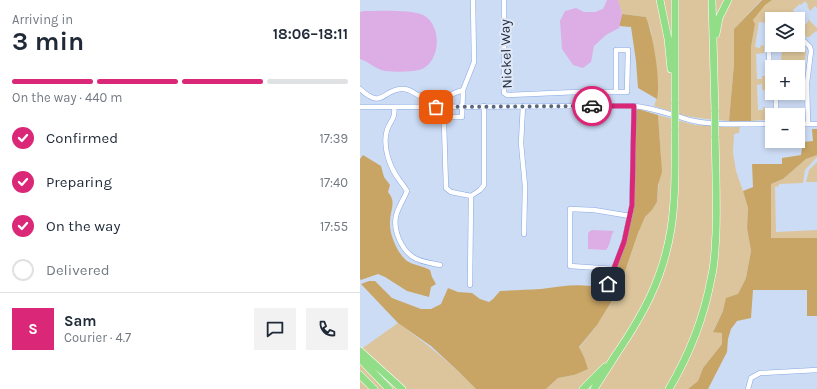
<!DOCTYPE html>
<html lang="en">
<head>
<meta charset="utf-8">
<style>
	body { margin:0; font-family:Karla,sans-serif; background:#f2f2f3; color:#1f2937; height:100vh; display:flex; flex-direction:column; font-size:15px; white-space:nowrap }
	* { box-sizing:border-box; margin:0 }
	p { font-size:13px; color:#747a83 }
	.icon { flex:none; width:22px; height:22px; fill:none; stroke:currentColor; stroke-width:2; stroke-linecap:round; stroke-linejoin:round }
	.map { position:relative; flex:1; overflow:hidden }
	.details { display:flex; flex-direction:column; background:#fff; width:360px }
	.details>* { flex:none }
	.tools { position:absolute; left:405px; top:12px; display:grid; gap:8px }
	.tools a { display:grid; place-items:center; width:40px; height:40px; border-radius:0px; background:#fff; box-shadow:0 2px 6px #0003; font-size:20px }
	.pin { position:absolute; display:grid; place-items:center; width:34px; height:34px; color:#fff; margin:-17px; border-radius:8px; box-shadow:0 2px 6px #0006 }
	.courier { position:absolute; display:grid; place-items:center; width:40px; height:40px; margin:-20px; border:3px solid #db2777; border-radius:50%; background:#fff; color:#222; box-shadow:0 1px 5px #0007 }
	.head em { font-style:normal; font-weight:700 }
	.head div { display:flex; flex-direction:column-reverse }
	.head { display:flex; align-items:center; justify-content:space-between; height:68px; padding:0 12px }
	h1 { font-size:26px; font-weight:700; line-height:30px }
	.bar { display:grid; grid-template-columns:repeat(4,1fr); gap:6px 4px; align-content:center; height:48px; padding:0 12px }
	.bar i { height:5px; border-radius:3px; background:#e0e1e3 }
	.bar .active { background:#db2777 }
	.bar p { grid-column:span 4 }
	.line { display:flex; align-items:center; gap:10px; padding:0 12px; border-top:1px solid #e0e1e3 }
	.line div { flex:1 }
	.round { display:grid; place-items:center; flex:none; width:42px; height:42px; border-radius:0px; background:#f2f2f3 }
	ol { padding:0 12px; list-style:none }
	li { display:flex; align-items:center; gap:12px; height:44px }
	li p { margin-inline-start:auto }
	li .icon { padding:4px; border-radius:50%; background:#db2777; color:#fff; stroke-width:4 }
	li:last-child { color:#747a83 }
	li i { width:22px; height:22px; border:2px solid #e0e1e3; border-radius:50% }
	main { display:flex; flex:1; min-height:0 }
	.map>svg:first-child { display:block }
	.green { fill:#dcc59c }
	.forest { fill:#c8a565 }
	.water { fill:#ddade5 }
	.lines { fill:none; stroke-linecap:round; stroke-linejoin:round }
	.minor-casing { stroke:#87a8e4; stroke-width:5.5 }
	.highway-casing { stroke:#fff; stroke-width:8 }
	.minor { stroke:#fff; stroke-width:4.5 }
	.highway { stroke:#92dd88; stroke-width:7 }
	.highway-bridge-casing { stroke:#fff; stroke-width:8; stroke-linecap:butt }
	.highway-bridge { stroke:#92dd88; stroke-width:7 }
	.done { stroke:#59677f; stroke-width:4; stroke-dasharray:0 7.2 }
	.route { stroke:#db2777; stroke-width:5 }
	.labels { text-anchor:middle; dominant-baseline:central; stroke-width:4; stroke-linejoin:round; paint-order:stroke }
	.street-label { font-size:14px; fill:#1b283f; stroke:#e1e8f5 }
</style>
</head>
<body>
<main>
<section class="details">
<div class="head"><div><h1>3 min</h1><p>Arriving in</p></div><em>18:06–18:11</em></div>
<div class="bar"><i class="active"></i><i class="active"></i><i class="active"></i><i></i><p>On the way · 440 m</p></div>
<ol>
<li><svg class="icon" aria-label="check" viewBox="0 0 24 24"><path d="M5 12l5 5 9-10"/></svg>Confirmed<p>17:39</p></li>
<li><svg class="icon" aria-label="check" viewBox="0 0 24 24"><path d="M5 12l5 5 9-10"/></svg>Preparing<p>17:40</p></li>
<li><svg class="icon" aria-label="check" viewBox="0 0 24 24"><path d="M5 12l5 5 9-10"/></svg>On the way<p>17:55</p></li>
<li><i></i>Delivered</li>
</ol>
<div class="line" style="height:72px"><b class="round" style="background:#db2777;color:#fff">S</b><div><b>Sam</b><p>Courier · 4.7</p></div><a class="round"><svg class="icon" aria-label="chat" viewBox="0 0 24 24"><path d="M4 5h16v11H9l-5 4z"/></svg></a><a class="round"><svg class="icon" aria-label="phone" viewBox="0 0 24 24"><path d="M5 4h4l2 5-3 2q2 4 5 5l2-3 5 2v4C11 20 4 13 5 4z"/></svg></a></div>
</section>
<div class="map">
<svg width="457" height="389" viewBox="0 0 457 389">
	<rect width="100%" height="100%" fill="#cddcf5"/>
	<path class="green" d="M258,0H401L374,29V64L369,121L346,119L326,116L294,106L297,97L296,71L291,31L286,17L262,14Z
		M412,0H457V8L455,6L450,11L447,6L448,5L445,1L441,5L440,4L433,10L434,12L430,15L434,19H425V18L421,16V15L412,12L411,13L406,12L405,16L407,17V23L399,22L395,47L400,48L401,45L404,46V53L396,54L397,79H402V76H405V79H408V80L409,82L410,80L411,83L405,84V91L402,89V84L397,85L398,110H403V107H405V120L391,121V47L395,24L393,20L404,5Z
		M448,19L457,28V32L456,31L449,37H447L440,31L438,32V29L439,30L448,22Z
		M438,43L446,51L444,69L440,67L439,68L421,67V65L423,64V60H421L422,50H415V48L418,45H438Z
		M298,115L335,125L380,127L379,133L374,134L373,152L376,171L383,191L388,208L387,228L391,251L386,278L378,294L363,311L353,331L362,333V344L343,368L338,381L328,389H186L198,378L214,375L224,357L219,348L237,325L259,289L280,227L285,217L292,210L297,202L301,159Z
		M457,155V157L445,170L443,183L419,184V186L415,187L416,232L457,230V238H411V184L423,179L446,159Z
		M457,162V182H446L449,170Z
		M38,323C67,344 91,363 116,389H0V350Z"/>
	<path class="forest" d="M402,0H412L405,5L393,20L395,24L391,47V121H369L374,64V29Z
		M262,14L286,17C293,35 301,80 297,99L278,88L276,61L271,27L259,26Z
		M278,109L298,115L302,172L298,185L297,202L292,210L285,217L278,233L259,289L237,325L219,347L224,357L228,369L214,375L198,378L186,389H116L98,371L71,346L38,323L1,284L9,281H15L32,298L61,309H71L81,304L88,288L98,292L112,293L120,299L129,302L133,299L140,291C154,290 167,290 181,289C197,287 214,284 230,286L239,280L248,284L270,216L274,113Z
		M452,129H457V155L446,159L423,179L411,184V238H457V316H447V290H393L391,318L377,321L371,329L368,339L367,352L348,389H328L338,381L343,368L362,344V333L353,332L363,311L366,298L378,294L386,278L391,251L387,228L388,208L383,191L393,187L392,164H422V158L441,155L443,142L453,141Z
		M3,155L21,166L24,177L30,185L28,192C37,202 30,210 30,222C29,234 37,253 47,261C52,265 64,266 70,270L72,277L76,284L71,287L69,297L47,291L25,277L18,274L1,280L0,279V159Z"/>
	<path class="water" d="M247,0H258L262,14L259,28L246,35L234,46L231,62L223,68L213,65L202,49L200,21L205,11L216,8L224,12H235L243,9Z
		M4,11C19,11 50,9 63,15C83,25 81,64 59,70C50,72 26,73 19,69C12,66 7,61 0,59V12Z
		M232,230L254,231C250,236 251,244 246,250L228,249V233L230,231Z"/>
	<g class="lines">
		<defs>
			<path id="minor" d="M144,0V93L147,95L217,92H267L268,50H256V92
				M438,35L450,47L451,51L447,83L448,124
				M412,80L410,76L409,52L415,45
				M0,89C23,110 22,90 41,89C51,88 55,95 64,98C77,103 90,94 103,90
				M416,93V115
				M163,106L161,143L165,186L164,234
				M0,107L274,106C295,108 314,116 334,121C359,126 386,124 412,124
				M34,107C36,118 30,121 27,130C22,147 30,168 40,181C42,184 45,187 47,191C44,199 38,207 36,216C33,230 41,249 53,257C60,262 71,263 80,265
				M438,124H457
				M111,196L91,192L86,188L84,123L88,117H102L103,90L114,62L113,0
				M254,269L210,266V209L234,210L270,216
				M248,284L264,242L272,205L274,106
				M110,285L111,196L120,190L124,185V106
				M388,389L391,378L400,373L457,370"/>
			<path id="highway" d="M300,0L308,39L311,69
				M352,0L355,112
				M356,34L359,18L368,0
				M315,104V0
				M0,351L42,389
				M0,359L29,389
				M0,375L14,389
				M223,389L245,367
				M234,389C241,378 248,367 255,356C283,315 303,279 311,229C316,196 315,163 315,129
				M309,389C329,355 344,317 351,279C355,264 355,249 356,233C357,201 356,169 355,136"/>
		</defs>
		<use href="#minor" class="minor-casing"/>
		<use href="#highway" class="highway-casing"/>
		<use href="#minor" class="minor"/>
		<use href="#highway" class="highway"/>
		<defs>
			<path id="highway-bridge" d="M355,112V136
				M315,129V104"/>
		</defs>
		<use href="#highway-bridge" class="highway-bridge-casing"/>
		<use href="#highway-bridge" class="highway-bridge"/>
	</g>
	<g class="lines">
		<path class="done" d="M76,107L232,106"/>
		<path class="route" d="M232,106H274L272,205L264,242L248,284"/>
	</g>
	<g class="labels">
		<g class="street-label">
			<text transform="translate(146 54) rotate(-92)">Nickel Way</text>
		</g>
	</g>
</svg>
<div class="tools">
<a><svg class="icon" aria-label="layers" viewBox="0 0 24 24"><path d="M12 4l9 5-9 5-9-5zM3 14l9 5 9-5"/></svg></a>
<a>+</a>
<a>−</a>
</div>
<div class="pin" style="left:76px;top:107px;background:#ea580c"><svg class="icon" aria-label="bag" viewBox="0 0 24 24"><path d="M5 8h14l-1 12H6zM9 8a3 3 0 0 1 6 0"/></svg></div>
<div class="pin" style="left:248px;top:284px;background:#1f2937"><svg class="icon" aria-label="home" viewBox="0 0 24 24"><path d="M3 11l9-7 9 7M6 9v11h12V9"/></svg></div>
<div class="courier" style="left:232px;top:106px"><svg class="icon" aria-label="car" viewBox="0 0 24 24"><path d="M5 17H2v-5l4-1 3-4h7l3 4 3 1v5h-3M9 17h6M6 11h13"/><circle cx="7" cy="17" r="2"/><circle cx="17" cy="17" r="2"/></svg></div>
</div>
</main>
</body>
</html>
